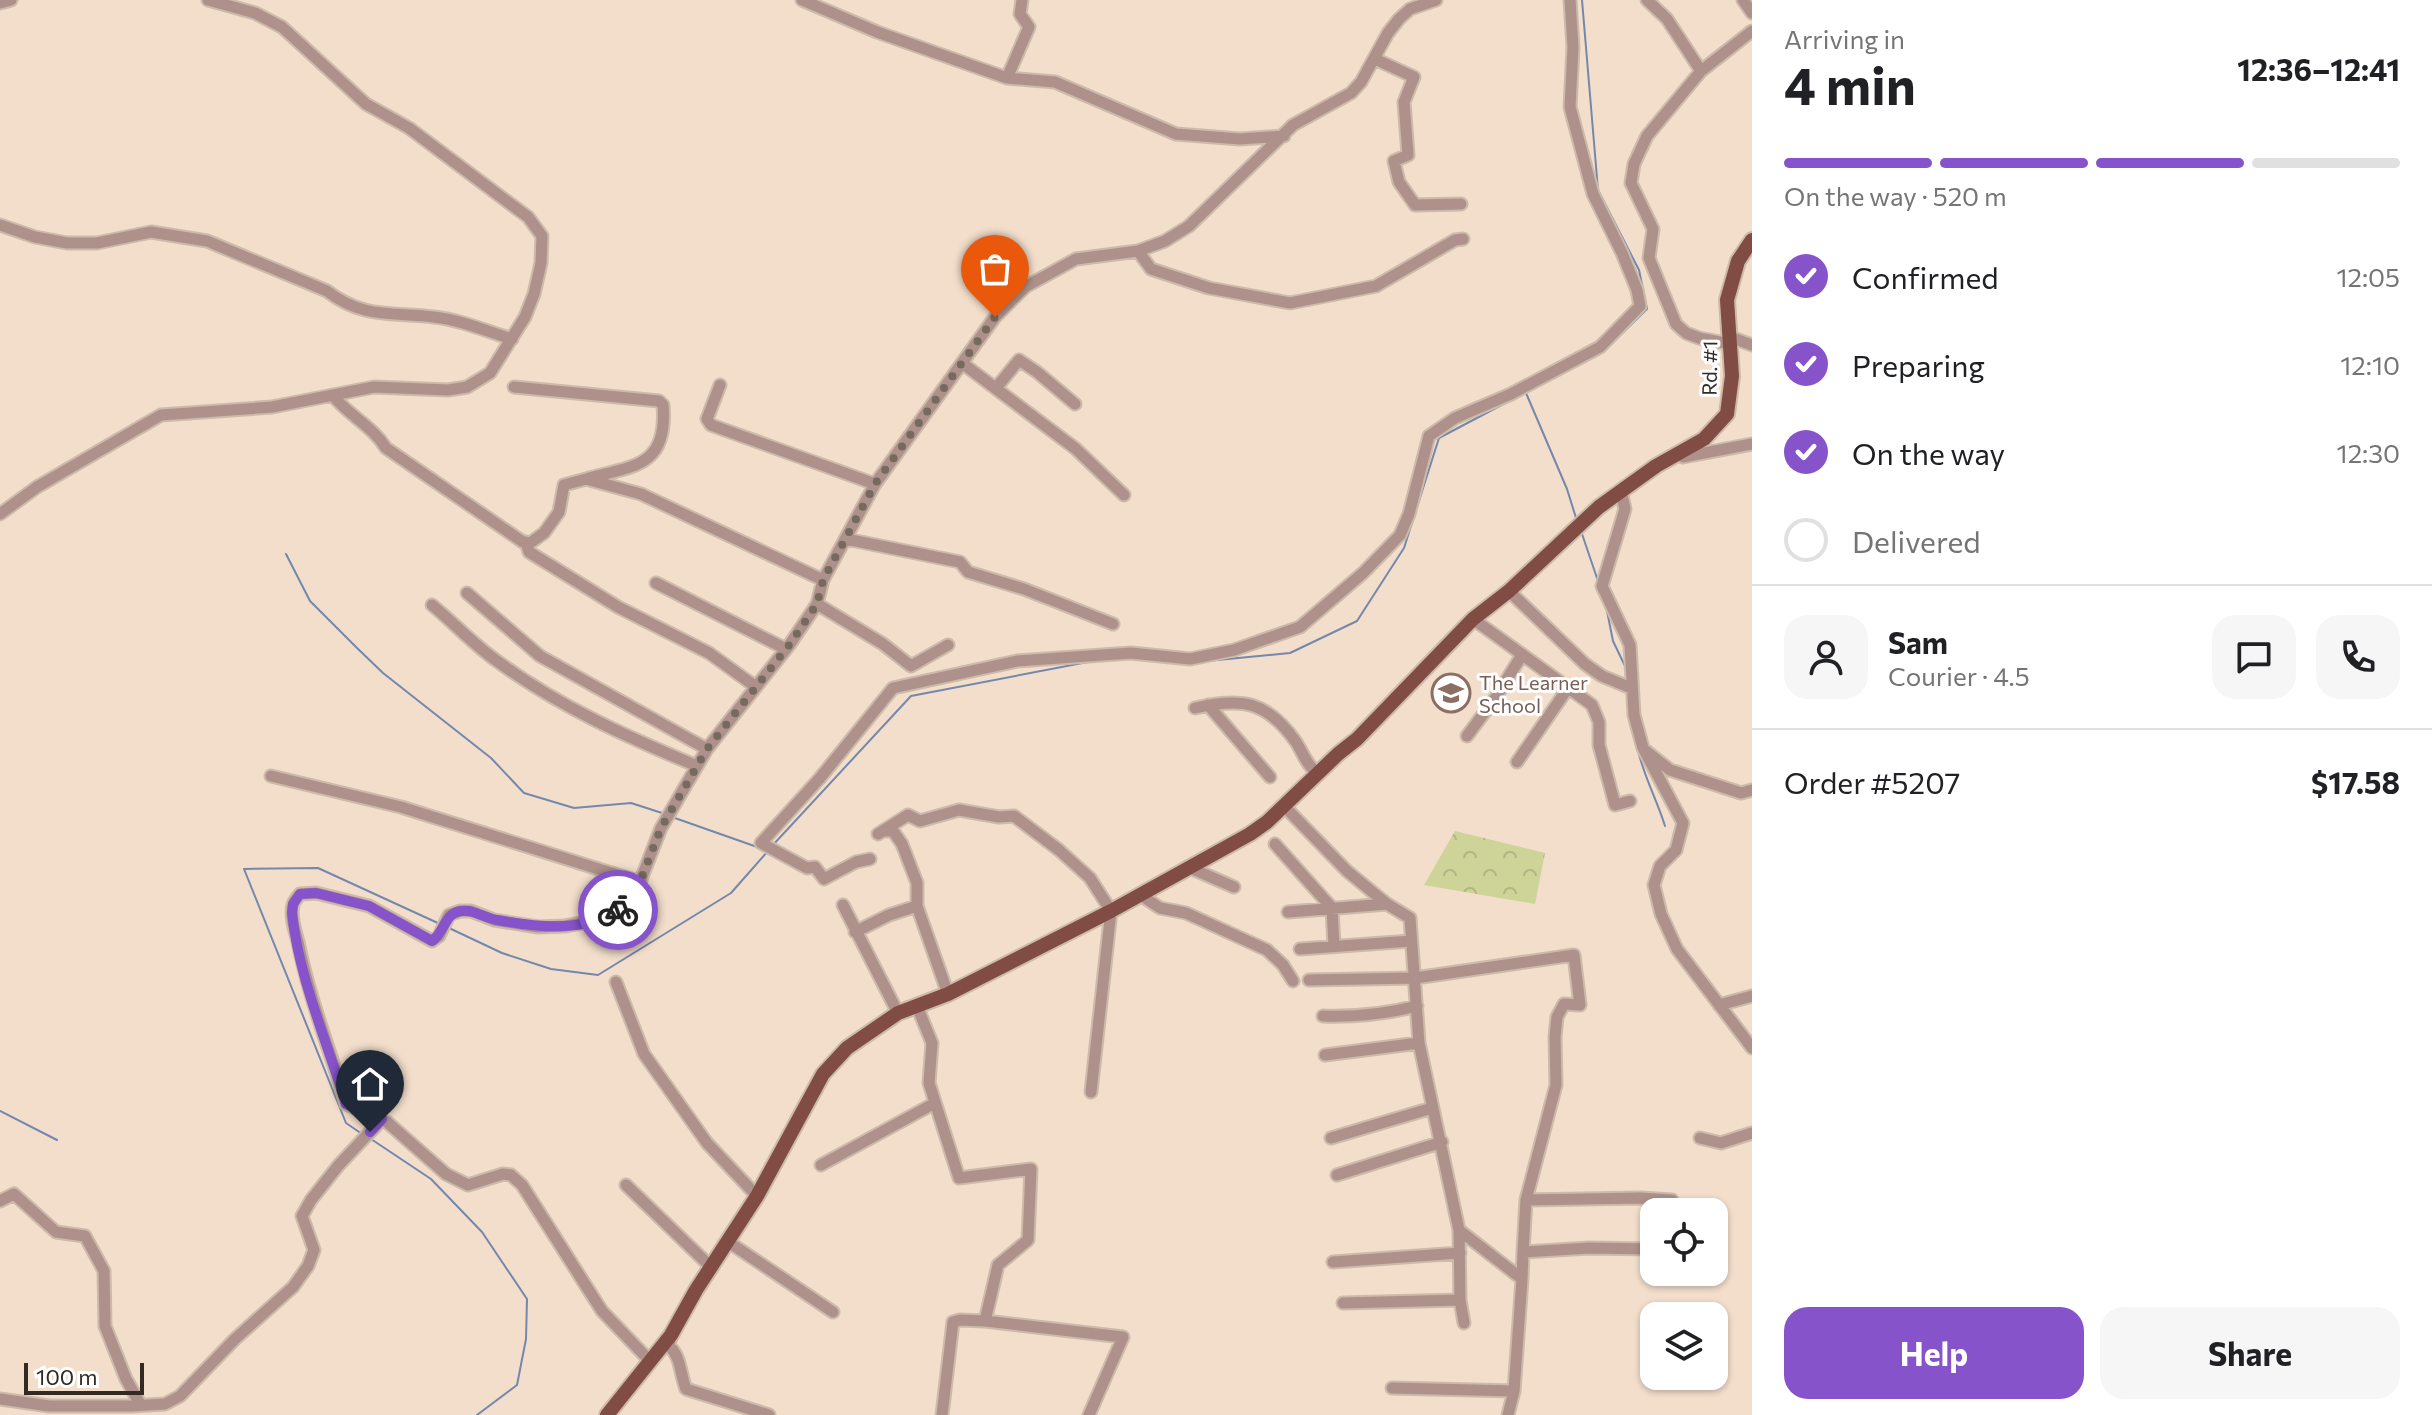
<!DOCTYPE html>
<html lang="en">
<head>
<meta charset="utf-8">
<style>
	body { margin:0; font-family:Commissioner,sans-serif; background:#f6f6f6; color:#202124; height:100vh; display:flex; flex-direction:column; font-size:30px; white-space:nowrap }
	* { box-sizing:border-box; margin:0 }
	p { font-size:26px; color:#757577 }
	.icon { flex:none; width:44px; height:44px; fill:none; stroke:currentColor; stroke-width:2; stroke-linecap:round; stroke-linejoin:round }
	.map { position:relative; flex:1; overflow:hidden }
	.side { display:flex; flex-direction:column; background:#fff; width:680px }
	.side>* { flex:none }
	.buttons { position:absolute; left:1640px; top:1198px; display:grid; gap:16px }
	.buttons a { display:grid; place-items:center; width:88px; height:88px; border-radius:16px; background:#fff; box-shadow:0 2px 6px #0004; font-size:40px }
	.scale { position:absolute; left:24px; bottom:20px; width:120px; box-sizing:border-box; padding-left:8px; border:4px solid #322a23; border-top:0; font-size:22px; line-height:28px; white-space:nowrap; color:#322a23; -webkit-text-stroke:6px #fff; paint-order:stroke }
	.pin { position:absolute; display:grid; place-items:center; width:68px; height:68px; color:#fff; margin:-82px -34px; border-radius:50% 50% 50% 0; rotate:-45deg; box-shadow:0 0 8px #0007 }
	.pin .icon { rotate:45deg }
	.courier { position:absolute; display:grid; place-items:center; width:80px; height:80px; margin:-40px; border:6px solid #8653cb; border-radius:50%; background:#fff; color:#222; box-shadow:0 2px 10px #0007 }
	.summary em { font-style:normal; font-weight:700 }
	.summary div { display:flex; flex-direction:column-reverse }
	.summary { display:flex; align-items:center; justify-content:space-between; height:136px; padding:0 32px }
	h1 { font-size:52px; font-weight:700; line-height:60px }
	.bar { display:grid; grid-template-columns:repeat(4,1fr); gap:12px 8px; align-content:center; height:96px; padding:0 32px }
	.bar i { height:10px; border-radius:6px; background:#e0e0e0 }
	.bar .active { background:#8653cb }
	.bar p { grid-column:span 4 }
	.line { display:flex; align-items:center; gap:20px; padding:0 32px; border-top:2px solid #e0e0e0 }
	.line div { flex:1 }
	.round { display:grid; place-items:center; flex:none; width:84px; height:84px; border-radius:24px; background:#f6f6f6 }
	ol { padding:0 32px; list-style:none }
	li { display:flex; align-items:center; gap:24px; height:88px }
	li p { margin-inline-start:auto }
	li .icon { padding:8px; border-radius:50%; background:#8653cb; color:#fff; stroke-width:4 }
	li:last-child { color:#757577 }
	li i { width:44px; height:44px; border:4px solid #e0e0e0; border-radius:50% }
	.button { display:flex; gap:16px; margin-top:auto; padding:16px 32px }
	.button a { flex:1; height:92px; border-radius:24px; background:#8653cb; color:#fff; font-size:32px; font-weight:700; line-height:92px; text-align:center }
	.button a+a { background:#f6f6f6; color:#202124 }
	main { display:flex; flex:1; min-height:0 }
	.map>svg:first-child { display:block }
	.forest { fill:url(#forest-crowns) }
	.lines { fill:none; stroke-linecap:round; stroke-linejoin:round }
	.stream { stroke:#7488ac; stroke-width:2 }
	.minor-casing { stroke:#ccbaaa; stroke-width:15 }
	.major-casing { stroke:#ccbaaa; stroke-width:18 }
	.minor { stroke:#af918b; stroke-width:11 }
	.major { stroke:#804c44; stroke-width:14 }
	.done { stroke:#76695e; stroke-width:8; stroke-dasharray:0 14.4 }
	.route { stroke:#8653cb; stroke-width:10 }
	.labels { text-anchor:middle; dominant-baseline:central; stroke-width:6; stroke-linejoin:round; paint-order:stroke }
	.street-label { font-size:20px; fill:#322a23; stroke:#fff }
	.education-label { font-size:20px; fill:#785e54; stroke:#fff; text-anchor:start }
</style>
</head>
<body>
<main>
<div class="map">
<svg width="1752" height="1415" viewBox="0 0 1752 1415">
	<defs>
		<pattern id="forest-crowns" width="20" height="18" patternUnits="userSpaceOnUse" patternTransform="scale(2)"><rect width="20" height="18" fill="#ced398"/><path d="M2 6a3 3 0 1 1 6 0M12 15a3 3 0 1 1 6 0" fill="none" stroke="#b1b583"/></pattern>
	</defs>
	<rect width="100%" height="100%" fill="#f3decc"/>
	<path class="forest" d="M1455,831L1545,853L1535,904L1424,885Z"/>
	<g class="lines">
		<path class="stream" d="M1582,0L1598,190L1639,270L1647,309L1605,350
			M1526,393L1567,489L1577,521
			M1581,531L1598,581
			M286,554L310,601L356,647L383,673L491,758L524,793L574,808L631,803L662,813
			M1606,606L1613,641L1625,666L1627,680
			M1207,661L1290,653L1357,621L1404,548L1439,438L1511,400
			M1638,750C1644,777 1657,800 1665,826
			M672,817L760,848
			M772,846L911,696L1093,661
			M449,928L502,953L551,969L598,975L731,893L768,851
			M0,1111L57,1140
			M362,1134L346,1123L244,869L318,868L440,924
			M371,1139L431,1179L482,1232L527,1299L526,1339L517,1385L477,1415"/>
		<defs>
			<path id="minor" d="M802,0L877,32L1007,78L1055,82L1176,134L1240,139L1284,136
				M1647,0L1667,19L1701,71
				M1743,0L1752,13
				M0,3L11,0
				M1375,59L1414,77L1404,102L1408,155L1394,161L1399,182L1415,205L1461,204
				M1007,78L1029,27L1020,14L1022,0
				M0,225L35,237L67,243H97L151,232L207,241L327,291C363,319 392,312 434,317C461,320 486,331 512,339
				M1138,251L1151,269L1209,288L1290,303L1376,286L1455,240L1463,239
				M1730,337L1752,345
				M1730,344L1699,338L1686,333L1676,324L1649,258L1653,229L1631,183L1634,164L1647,136L1701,71L1752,31
				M962,363L1076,449L1124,495
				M720,385L707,419L711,425L875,484
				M514,387L659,401L663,405C668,465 636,466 589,478
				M996,388L1019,360L1037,372L1075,404
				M333,396C350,416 373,427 386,448L523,542L530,543L544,533L559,512L564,485L586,479L641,494L823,580
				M1678,455L1683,457L1752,444
				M1621,491L1625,509L1602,586L1630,645L1634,715L1643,748L1683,823L1676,850L1660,866L1654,885L1661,914L1677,949L1752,1048
				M0,514L37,487L161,415L272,407L374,387L448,390L467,387L490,373L525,317L534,294L541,263L542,236L528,217L409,128L366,104L282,27L255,13L208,0
				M846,539L960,562L968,572L1024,589L1113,624
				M526,542L529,552L618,607L709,653L756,687
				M656,583L786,649
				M1509,591L1585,664L1602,676L1631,688
				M467,593L540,656L707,749
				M817,604L883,644L911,666L948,645
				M432,605C454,623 474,645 497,661C558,706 627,737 697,766
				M1473,619L1592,705L1599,722V745L1615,805L1630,801
				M1208,705L1270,777
				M1195,708C1242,697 1267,701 1296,742C1303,753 1307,766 1318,774
				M1467,736L1496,697L1522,655
				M1646,751L1670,770L1741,793L1752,790
				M1517,762L1568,688
				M271,776L401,807L640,882
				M1284,806L1347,871L1387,904L1410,918L1419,1043L1459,1230L1522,1279L1514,1391L1508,1415
				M884,831H893L902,844L917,883V906L948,994
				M878,834L908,815L920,821L959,810L999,817L1014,816L1059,850L1090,878L1111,911L1091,1092
				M1275,844L1332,908L1334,946
				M870,859L856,862L824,879L815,867L807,868L761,843L820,778L893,688L1017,661L1131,653L1190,659L1234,650L1300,627L1363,573L1400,535L1409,514L1429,436L1455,418L1511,394L1600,347L1640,306L1637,290L1622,253L1593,194L1570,107L1573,47L1570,0
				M1188,867L1234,887
				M1139,894L1160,908L1186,913L1267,950L1283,965L1293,981
				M843,905L898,1013
				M1288,912L1387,904
				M855,932L889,915L917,906
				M1300,949L1411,941
				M1309,980L1415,978L1574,955L1580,1005L1564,1004L1557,1017L1555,1037L1556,1085L1526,1200L1523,1252
				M616,982L644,1054L707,1143L757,1196
				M1719,1005L1752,996
				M917,1006L932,1043L929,1083L959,1178L1031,1169L1028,1240L998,1265L985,1321L960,1320L953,1322L942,1415
				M1323,1016C1355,1017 1386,1014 1417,1006
				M1325,1055L1419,1043
				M1331,1138L1432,1108
				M1700,1138L1721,1143L1752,1133
				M821,1165L935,1103
				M1337,1175L1442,1142
				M626,1185L711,1267
				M1526,1200L1640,1198L1672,1200
				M0,1201L14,1194L56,1232L85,1236L104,1271L105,1326L126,1379L140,1404
				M1459,1230L1460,1300L1464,1323
				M727,1241L833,1312
				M1333,1262L1460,1253
				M1522,1279L1523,1252L1589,1248L1653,1249
				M1343,1303L1460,1300
				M985,1321L1123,1337L1089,1415
				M671,1335L669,1346C681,1356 680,1374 686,1389L769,1415
				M650,1361L602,1311L522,1185L511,1175L503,1174L468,1185L446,1174L387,1122L346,1104C330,1050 309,998 298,942C295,931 290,916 293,905C294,901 297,898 300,894L316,893L369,906L432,941L439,936L449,915L460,911H471L494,920L538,927L565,926L603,919L617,912L628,901L640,882L661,828L707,749L790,644L817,604L823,580L875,484L995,317L1025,287L1076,259L1138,251L1165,241L1189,226L1293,125L1351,93L1361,82L1388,33L1399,19L1410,9L1436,0
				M1392,1388L1514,1391
				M0,1399L49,1406H132L165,1404L180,1396L235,1339L293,1287L308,1266L314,1250L302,1216L311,1200L338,1166L382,1119"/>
			<path id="major" d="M607,1415L671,1335L696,1290L757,1196L823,1074L847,1048L898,1013L948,994L1111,911L1250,834L1267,822L1338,754L1357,739L1473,619L1509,591L1599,507L1656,466L1704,439L1727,414L1732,376L1727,300L1738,261L1752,240"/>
		</defs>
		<use href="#minor" class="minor-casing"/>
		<use href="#major" class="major-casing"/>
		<use href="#minor" class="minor"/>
		<use href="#major" class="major"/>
	</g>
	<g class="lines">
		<path class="done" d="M618,910L640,882L661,828L707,749L790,644L817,604L823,580L875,484L995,317"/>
		<path class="route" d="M370,1132L382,1119L346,1104C327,1041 299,979 292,913L293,904L300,894L316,893L369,906L432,941C445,932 444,913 461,911C473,909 485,918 497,920C537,927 583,933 618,910"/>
	</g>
	<defs>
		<symbol id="school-ring" viewBox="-11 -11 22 22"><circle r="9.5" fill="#fff" stroke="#8d6e63" stroke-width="1.5"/><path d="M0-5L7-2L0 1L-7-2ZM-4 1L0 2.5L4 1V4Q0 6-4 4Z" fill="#8d6e63"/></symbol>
	</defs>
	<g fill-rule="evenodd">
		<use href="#school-ring" x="1429" y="671" width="44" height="44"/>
	</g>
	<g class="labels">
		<g class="street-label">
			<text transform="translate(1709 368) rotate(-89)">Rd. #1</text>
		</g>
		<g class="education-label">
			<text x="1479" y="682">The Learner<tspan x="1479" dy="23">School</tspan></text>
		</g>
	</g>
</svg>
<div class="buttons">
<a><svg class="icon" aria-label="locate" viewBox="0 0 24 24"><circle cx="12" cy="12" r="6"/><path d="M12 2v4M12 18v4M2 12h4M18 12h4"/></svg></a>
<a><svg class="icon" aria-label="layers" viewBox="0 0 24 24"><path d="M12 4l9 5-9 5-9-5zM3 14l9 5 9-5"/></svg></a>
</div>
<div class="scale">100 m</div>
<div class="pin" style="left:995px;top:317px;background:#ea580c"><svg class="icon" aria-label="bag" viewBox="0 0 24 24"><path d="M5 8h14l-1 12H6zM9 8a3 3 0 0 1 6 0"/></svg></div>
<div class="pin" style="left:370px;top:1132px;background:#1f2937"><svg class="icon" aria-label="home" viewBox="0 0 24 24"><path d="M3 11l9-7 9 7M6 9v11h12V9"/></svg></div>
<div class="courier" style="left:618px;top:910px"><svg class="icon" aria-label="bike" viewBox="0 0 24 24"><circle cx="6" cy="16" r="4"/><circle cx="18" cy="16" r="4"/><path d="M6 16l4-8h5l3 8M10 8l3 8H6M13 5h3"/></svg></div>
</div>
<section class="side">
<div class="summary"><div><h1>4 min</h1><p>Arriving in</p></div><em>12:36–12:41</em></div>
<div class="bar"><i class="active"></i><i class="active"></i><i class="active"></i><i></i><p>On the way · 520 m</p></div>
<ol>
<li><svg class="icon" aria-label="check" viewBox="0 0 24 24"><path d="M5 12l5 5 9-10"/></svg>Confirmed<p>12:05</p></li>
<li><svg class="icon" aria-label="check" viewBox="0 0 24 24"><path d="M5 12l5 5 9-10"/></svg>Preparing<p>12:10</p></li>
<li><svg class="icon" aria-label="check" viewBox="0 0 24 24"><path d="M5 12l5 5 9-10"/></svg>On the way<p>12:30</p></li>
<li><i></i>Delivered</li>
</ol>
<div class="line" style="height:144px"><a class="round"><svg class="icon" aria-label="person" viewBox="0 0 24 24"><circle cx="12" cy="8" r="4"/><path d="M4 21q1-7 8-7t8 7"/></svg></a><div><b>Sam</b><p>Courier · 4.5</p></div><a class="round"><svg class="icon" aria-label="chat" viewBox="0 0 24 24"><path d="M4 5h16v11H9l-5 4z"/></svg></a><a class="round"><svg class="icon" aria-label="phone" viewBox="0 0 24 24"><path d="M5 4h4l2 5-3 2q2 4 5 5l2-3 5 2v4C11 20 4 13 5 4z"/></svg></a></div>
<div class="line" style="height:104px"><div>Order #5207</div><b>$17.58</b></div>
<div class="button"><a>Help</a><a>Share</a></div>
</section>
</main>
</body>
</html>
